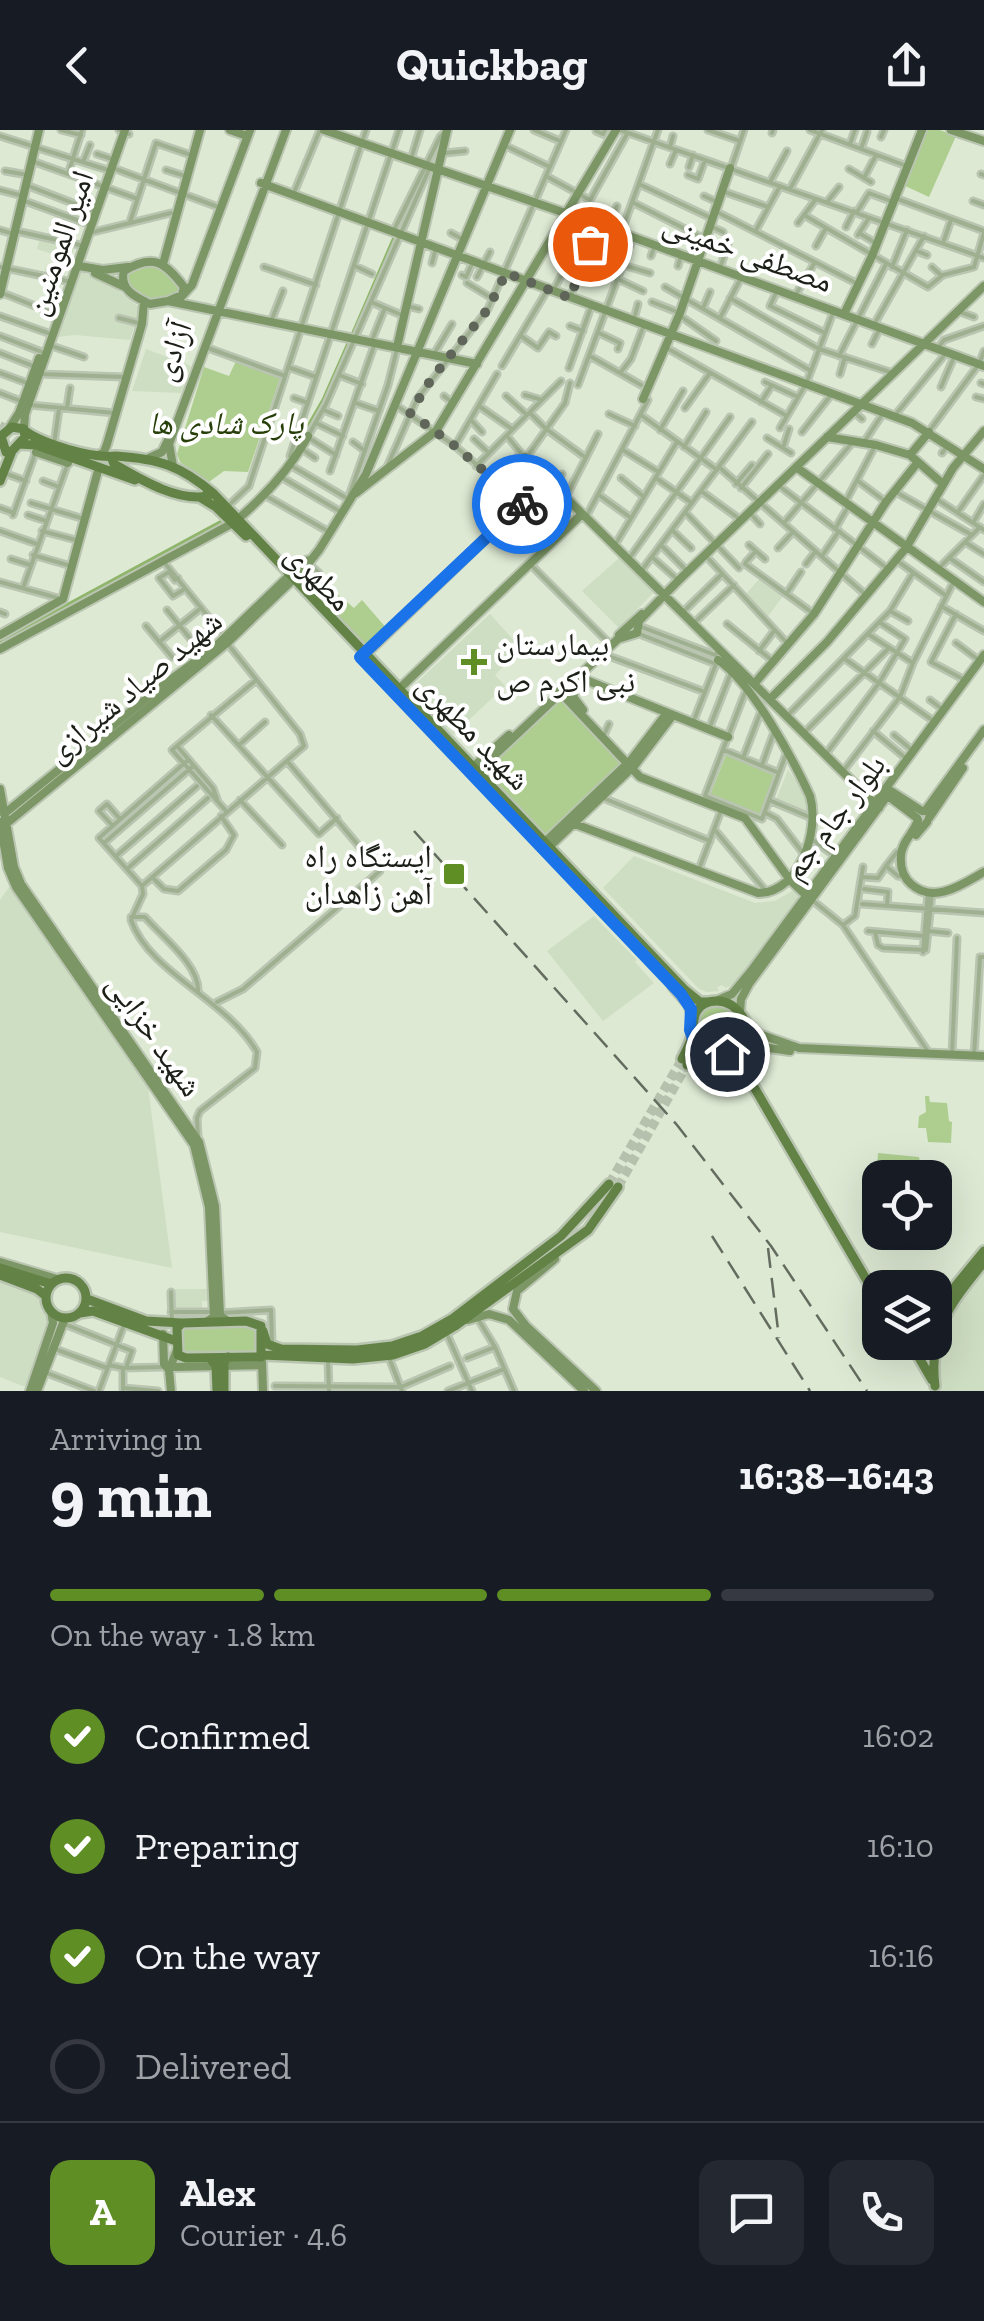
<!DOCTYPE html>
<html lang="en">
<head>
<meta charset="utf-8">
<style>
	body { margin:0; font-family:"Zilla Slab","Noto Naskh Arabic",serif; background:#242831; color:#f1f3f6; height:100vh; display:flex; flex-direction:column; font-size:38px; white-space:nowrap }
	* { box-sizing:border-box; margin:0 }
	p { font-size:32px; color:#9ea1a6 }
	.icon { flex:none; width:55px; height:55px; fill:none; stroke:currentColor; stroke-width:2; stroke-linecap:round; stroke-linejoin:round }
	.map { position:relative; height:1261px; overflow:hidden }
	.details { display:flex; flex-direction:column; background:#171b24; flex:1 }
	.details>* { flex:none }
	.controls { position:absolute; left:862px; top:1030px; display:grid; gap:20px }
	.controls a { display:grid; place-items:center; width:90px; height:90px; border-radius:20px; background:#171b24; box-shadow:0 10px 40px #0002; font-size:50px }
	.pin { position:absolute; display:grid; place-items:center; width:85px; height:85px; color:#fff; margin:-42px; border:5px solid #fff; border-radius:50%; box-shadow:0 2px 10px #0007 }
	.courier { position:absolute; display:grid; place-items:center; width:100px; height:100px; margin:-50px; border:8px solid #1a73e8; border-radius:50%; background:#fff; color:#222; box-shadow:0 2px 12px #0007 }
	.overview em { font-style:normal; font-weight:800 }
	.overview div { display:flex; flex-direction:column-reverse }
	.overview { display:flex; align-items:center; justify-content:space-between; height:170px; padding:0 50px }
	h1 { font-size:65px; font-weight:800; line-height:75px }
	.bar { display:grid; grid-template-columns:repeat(4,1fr); gap:15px 10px; align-content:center; height:120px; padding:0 50px }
	.bar i { height:12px; border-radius:8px; background:#363941 }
	.bar .current { background:#5e8e24 }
	.bar p { grid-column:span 4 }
	.line { display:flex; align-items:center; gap:25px; padding:0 50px; border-top:2px solid #363941 }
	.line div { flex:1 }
	.round { display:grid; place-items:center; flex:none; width:105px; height:105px; border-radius:20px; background:#242831 }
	ol { padding:0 50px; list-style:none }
	li { display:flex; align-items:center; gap:30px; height:110px }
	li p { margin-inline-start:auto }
	li .icon { padding:10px; border-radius:50%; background:#5e8e24; color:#fff; stroke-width:4 }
	li:last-child { color:#9ea1a6 }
	li i { width:55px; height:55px; border:5px solid #363941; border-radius:50% }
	header { display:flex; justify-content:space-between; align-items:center; height:130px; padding:0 50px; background:#171b24; font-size:45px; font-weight:800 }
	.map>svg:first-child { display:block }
	.built { fill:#cedec2 }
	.green { fill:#adce8f }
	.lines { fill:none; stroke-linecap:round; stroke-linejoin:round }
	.canal { stroke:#8eb56a; stroke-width:5 }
	.secondary-tunnel { stroke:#b6c1ad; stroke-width:8; stroke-dasharray:8 4; stroke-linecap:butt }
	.primary-tunnel { stroke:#b6c1ad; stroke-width:9; stroke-dasharray:9 4.5; stroke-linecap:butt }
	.street-casing { stroke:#bac5b1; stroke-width:9 }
	.secondary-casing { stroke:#bac5b1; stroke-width:12 }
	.primary-casing { stroke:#bac5b1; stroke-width:14 }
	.street { stroke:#9eb090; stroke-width:4 }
	.secondary { stroke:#7c9665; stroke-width:8 }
	.primary { stroke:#638346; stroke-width:9 }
	.rail { stroke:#656c5f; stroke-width:2.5; stroke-dasharray:20 10; stroke-linecap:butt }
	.done { stroke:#5f6659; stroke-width:10; stroke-dasharray:0 18 }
	.route { stroke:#1a73e8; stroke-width:12 }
	.poi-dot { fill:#5e8e24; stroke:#fff; stroke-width:4 }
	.labels { text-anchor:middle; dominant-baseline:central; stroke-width:8; stroke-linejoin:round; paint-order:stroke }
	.street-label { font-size:32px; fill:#1b1f17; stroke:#fff }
	.park-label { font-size:32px; font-style:italic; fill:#273f08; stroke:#fff }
	.poi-label { font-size:32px; fill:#1b1f17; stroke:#fff; text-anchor:start }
</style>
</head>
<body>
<header><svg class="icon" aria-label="back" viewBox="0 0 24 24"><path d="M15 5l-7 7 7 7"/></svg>Quickbag<svg class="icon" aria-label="share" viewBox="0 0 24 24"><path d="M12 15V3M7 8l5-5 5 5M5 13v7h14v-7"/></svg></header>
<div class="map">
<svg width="984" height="1261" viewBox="0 0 984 1261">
	<rect width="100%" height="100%" fill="#dde9d3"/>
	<path class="built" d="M40,108L75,116L63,149L44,145L46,136L59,138L61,127L37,119Z
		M81,142L105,150L140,178L130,210L75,205L57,207Z
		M146,219L191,236L181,263L132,261Z
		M619,428L654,462L619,498L582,461Z
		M761,447L784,465L768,486L746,464Z
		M490,484L521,518L495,545L505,556L453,605L409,560Z
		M788,640L808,666L810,686L775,672Z
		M634,726L755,773L775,771L794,760L803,766L734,854L726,858L722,855L717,857L719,861L707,862L699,859L603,758Z
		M9,757L148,957L172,1138L0,1102V770Z
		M594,786L630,823L637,830L635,832L654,853L603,891L547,821Z
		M984,1142V1261H941L939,1223L944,1202L956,1177Z
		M0,1152L38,1165L41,1180L50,1190L25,1257L0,1247Z
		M174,1159H209V1171H202V1179L175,1180Z"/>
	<path class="green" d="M926,0H940L956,6L929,67L903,55Z
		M156,134L177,153L180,161L154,171L130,156L127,144Z
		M236,231L280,248L248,342L224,341L209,352L180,332L177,324L204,237L229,246Z
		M317,447L354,478L362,470L388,500L368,518L307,457Z
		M561,567L621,627V633L546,708L485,643Z
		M726,625L776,644L760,685L710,665Z
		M696 898a22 22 0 1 1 44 0a22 22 0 1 1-44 0Z
		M925,966H929L930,972L947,973L949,991L952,992L951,1013L928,1012L926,998H918L919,986L926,982Z
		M878,1023L919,1027L920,1032H935L927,1047L880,1048V1054H876Z
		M250,1194L257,1202L254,1224L181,1223L183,1196Z"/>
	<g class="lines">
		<path class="canal" d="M398,100L413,66
			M353,205L396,105
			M305,303L324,270L350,211
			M0,512L222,392"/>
		<path class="secondary-tunnel" d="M0,295L6,298L17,293L24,278"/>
		<path class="primary-tunnel" d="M609,1054L682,929
			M618,1057L687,935"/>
		<defs>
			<path id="street" d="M61,0L81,5
				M119,0L129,4
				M534,0L560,11
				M620,0L984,128
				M708,0L740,11
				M810,0L904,35
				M596,1L603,4L605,0
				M772,3L773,0
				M0,6L111,41
				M881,7L884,0
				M850,14L855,0
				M504,15L550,37
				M670,17L673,6
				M861,19L867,2
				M445,23L465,21
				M97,24L115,30
				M411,29L420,0
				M32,31L135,68
				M83,32L90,15
				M670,34L676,20
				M689,37L693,25
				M113,38L221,78
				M731,38L744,0
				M849,39L871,52
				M166,40L182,45
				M5,41L28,45
				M68,44L82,0
				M981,44L984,45
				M688,45L698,49L705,30
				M546,46L590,70L627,4
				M864,48L876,25
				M770,52L787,21
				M639,54L711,88
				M26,55L96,82
				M790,59L822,0
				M0,60L23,66
				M722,61L768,77
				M293,65L320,0
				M704,66L717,72
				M895,68L984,101
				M22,70L88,94
				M973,71L984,75
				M827,72L839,57
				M634,73L705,109
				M715,81L858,154
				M857,82L869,63L893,72
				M804,85L928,157L943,145L974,137L984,103
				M130,92L156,13L188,24
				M798,93L816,69
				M710,96L723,102
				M846,97L854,81
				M607,98L617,76
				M0,100L14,104
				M756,100L780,56
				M16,101L84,116
				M393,102L440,7L446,1
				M89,103L171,83
				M451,103L464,110
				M621,103L658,0
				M859,103L877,114
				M858,105L869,88
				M943,113L951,90
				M816,116L826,98
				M546,118L581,138
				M917,121L927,125
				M651,126L655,115
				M432,133L436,118
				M584,133L643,161
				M623,135L650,143
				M355,136L372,144
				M678,136L681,125
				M0,137L67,151
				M264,137L316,155
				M892,137L907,100
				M932,137L942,146
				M720,138L728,114
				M462,145L466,147L473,132
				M477,147L490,122
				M467,153L493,169
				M665,157L811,241
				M553,161L561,146
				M0,162L55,184
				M776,163L770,176L825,203
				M571,165L597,94
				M795,166L815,132
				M730,168L819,219L893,243
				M371,172L404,186
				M652,172L680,183
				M407,176L419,179
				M704,176L710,162
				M960,182L974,187
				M679,185L716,211
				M0,186L48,203
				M119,188L142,194
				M720,188L741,148
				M272,189L283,161
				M634,189L638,174
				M875,193L924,106
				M570,196L583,201
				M599,203L620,213L618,219
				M0,206L42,222
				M521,206L538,218L549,202L556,206
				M372,210L385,178
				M872,214L879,200
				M49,215L84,227
				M205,217L285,246
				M665,217L787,286
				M937,219L944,210L984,196
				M0,223L33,236
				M434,224L452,194
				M590,226L641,255
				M839,226L886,134
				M502,236L548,159
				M288,237L316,247
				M569,238L591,177
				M0,243L30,254
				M620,243L631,229L644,195
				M39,244L124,247
				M840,244L845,227
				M339,245L362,254
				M765,252L798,267
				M981,253L984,254
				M578,255L632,110
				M941,257L955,225
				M0,263L23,272
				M525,265L542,270
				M444,266L454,274
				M506,266L527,285
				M976,267L984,269
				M294,268L308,273
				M761,272L772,255
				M356,273L379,281
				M30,275L115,283
				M397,276L455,316L522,374
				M479,276L512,299
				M67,278L70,258
				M685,278L710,243
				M324,280L338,286
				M854,282L862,289
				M531,284L545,298L586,328
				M609,284L635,296
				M896,284L947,222
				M641,285L717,340
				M471,290L482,302
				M316,293L343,306
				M780,298L806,254L834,180
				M660,300L683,261
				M930,300L979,234L984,221
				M298,301L336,325
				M802,302L831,265
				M308,306L326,274L430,37
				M507,306L521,323L516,329
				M767,308L791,323
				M474,309L489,323
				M353,312L365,321
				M864,312L884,282
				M54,314L59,279
				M455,316L497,244
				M684,317L706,282
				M783,318L789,299
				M302,319L315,328
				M623,320L657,341
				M942,323L948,315
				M290,326L399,0
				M290,335L348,369L388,255L397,219
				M476,336L561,251
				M387,337L417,269L488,179L566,0
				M719,337L866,465
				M330,341L375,213
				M7,344L26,351
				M281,347L341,382
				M621,348L644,367
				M656,348L692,373
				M43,351L59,357
				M858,351L886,372
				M552,354L562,344
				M736,354L752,335
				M778,355L888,439
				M741,358L768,324
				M504,359L565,273L570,253
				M701,361L741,390
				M894,361L972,405
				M599,365L631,388
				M266,366L331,403
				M566,367L598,304
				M935,368L984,400
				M847,369L874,318
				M31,373L84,389
				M227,377L249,356L366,0
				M0,378L14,383
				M749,382L760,394
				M958,382L984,345
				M687,384L739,438
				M13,385L35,324
				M28,385L46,391
				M510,385L544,421
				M586,387L648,270
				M784,393L852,313
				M973,393L984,374
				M835,399L848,377
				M0,401L37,414
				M42,401L76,410
				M673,401L691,418
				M965,412L984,424
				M615,415L677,312
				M661,415L686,440
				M749,415L765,429
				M778,418L792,403
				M33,425L71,436
				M705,425L787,513
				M822,426L839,401
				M652,427L678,450
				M11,429L30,435
				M951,429L984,452
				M628,430L730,287
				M896,430L945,465
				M163,431L220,501
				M746,432L756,421
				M308,433L319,443
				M745,434L814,484
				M806,434L815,422
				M531,435L609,513
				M642,440L752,292
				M937,440L980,397
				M178,448L175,450L169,442L159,448L173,466L183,460
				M0,452L58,468
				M23,458L68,333
				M787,463L801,442
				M941,476L984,501
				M167,480L201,522
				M890,481L908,491
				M0,482L5,484
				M683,482L722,444
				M956,484L931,532L963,549
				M694,493L734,455
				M727,494L774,532
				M146,496L172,527
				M639,496L715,525L720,520
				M637,503L716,534
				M868,504L913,533
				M159,512L201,478
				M956,513L980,531
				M759,521L774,501
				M606,525L705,562
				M845,529L935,592
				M746,560L705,666L762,689L786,624
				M930,570L942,579
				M211,585L319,704L337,688
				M787,586L890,481L913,443
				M694,590L716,534
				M709,599L731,543
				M873,601L908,630
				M605,603L609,594
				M804,603L888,519
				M894,605L913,621
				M239,615L265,592
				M177,616L213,658L217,669
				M724,620L779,643
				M826,624L879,553L905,509L879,492
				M743,628L761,581
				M879,633L892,648
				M762,635L774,602
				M844,640L900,567L913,533L954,451
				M869,649L883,664
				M603,668L710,711
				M240,670L282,715
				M769,670L807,686
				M226,681L172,620L255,551
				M766,683L777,689L803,723
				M113,696L99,681L107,674L120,689
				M714,699L765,760
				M813,710L835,726
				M104,713L193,636
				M901,722H897L886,736L898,746L905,747
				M116,726L197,656
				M127,739L208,668
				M699,739L722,678
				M152,747L164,759L178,761L226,720L234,705L221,686
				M862,747L878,748L886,736
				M142,756L99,708L188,630
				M864,759L888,762L887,776
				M812,770L843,795L927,920
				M862,774L984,783
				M131,787H145C162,807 200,835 198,862
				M843,795L855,786L863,737
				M868,801L924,806
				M928,801L948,803
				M875,802L878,815L883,818L926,820L932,763
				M923,822L928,762
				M217,872L243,859L380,741L287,631
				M952,925L957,808
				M974,926L980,827H984
				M198,1007L197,988L200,981L255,938L257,922C228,870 149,843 131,790L143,764L142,756L304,616L300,604L227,513
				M171,1162L172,1192
				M171,1182H214
				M220,1183L271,1180L272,1215
				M478,1189L495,1217L514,1261
				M62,1193L132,1221L126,1238
				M446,1202L472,1261
				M55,1219L107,1238
				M388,1225L402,1261
				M467,1228L495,1217
				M328,1231L329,1261
				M109,1235L123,1238L163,1237
				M47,1243L94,1261
				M275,1256L401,1257L450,1236
				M123,1258L158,1261
				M123,1259V1238
				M99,1261L124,1195
				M448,1261L504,1239"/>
			<path id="secondary" d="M230,0L247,6
				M324,0L597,94L984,236
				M951,0L984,11
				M261,53L912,293L984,339
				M163,134L200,0
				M73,135L103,140L128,137
				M95,143L123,156
				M0,164L39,0
				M182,166L192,155L250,0
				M168,171L182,165L184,157C165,132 153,123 124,141C119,159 135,167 150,174L168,171L477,234
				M844,184L872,126L922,0
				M397,217L447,0
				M643,269L680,183L730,38
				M10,297L19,283L39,228
				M24,299L25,284L125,0
				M827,307L876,315L910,325L943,354
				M36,322L68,333
				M910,325L929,302
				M97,326L104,322L107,314L142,194L144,171
				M525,327L879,678
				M149,328L162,322L168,310
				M173,336L169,314L286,0
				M796,337L984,472
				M356,363L436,301L616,0
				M238,389C266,365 290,339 308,306
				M284,438L309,430
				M0,505L63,469L99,337
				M619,505L642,484
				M0,519L233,393
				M366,524L547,349
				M581,548L728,607
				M572,553L574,568L583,580
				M754,554L814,484L886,372L918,332
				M399,559L582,384
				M559,561L640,647L745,688L790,750L807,766
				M770,569L827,512L906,418L953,338L984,301
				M473,637L509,605
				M477,642L618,509L637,503L639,491L679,450L984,156
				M0,659L14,737L21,754L199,1012L215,1076L220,1186L228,1191
				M891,661L922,681
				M888,666L917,688
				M925,681L984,600
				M4,684L162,556L215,517L292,443
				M929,688L963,638
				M918,690C914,703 902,711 901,725C900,736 903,747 911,754C934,775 963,754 984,742
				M567,691L758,763C800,763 820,700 810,666C792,627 752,553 718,530
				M0,692L8,738L16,757L194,1015L209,1077L214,1187L206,1192
				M6,694L227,513L304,439L319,420L366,344L510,0
				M916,705L927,692
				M545,712L631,630L667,583
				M549,717L635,635L673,585
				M716,871L732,864L751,841L984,525
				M740,882L741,869L749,854L891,661
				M744,889L759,904L799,918L984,926
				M740,914L790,921
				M555,1129L517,1161L513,1179L526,1196L596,1261
				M0,1132L57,1149
				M468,1190L489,1184L509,1190L584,1261
				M163,1204L164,1234L169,1240
				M262,1231L263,1261
				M173,1237L262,1235
				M30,1261L53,1193L51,1181
				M37,1261L65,1188
				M171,1261L169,1240L177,1220"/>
			<path id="primary" d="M12,297L24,299L25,307L12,321L6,322L1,306Z
				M25,301C43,314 93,329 116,326
				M19,314L36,315L135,350
				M0,351L12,321
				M207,359L208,366C177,372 140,349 114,334L112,329L116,326C159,329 180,335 214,364L685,860L700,872H708
				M201,368L216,377L246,406
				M673,856L689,874L693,887
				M739,916L755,947
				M720,926L737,934L747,945L880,1173
				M682,929C685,923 691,913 692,906C693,889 694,871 717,871C730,871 738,879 744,889L743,910L727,924L706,923L692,907
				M687,935L692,929L706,923
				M0,1138L51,1154
				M0,1145L37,1159L46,1166
				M46 1168a20 20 0 1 1 40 0a20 20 0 1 1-40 0Z
				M87,1169L146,1191L182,1193
				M935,1181L984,1121
				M80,1183L93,1181L176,1211
				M246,1191L261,1196V1227L186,1228L178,1225L177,1198L182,1193Z
				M263,1201L267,1214L281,1219L357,1220L392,1216L422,1206L452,1189L561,1106L609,1054
				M910,1212L932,1250
				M263,1225L353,1229L393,1225L425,1214L455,1196L588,1100L618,1057
				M210,1228L216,1236L217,1261
				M935,1256C928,1200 951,1173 984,1132
				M224,1261V1232L228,1227"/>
		</defs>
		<use href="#street" class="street-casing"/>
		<use href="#secondary" class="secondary-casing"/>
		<use href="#primary" class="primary-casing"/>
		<use href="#street" class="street"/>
		<use href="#secondary" class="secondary"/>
		<use href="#primary" class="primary"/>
		<path class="rail" d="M414,701L677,995L771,1116L867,1261
			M712,1106L810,1261
			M768,1118L779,1208"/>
	</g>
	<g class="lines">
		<path class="done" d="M522,374L455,316L410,283L432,248L488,179L506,143L570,168L590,114"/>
		<path class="route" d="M522,374L360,527L681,864L691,879L690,900L695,914L706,923L727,924"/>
	</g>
	<g class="poi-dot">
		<path d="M469 517h10v10h10v10h-10v10h-10v-10h-10v-10h10z"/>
		<rect x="442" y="732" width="24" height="24" rx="5"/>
	</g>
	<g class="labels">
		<g class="street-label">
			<text transform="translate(59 113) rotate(-71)">امیر المومنین</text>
			<text transform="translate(748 122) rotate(20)">مصطفی خمینی</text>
			<text transform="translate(172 221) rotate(-71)">آزادی</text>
			<text transform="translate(319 447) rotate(46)">مطهری</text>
			<text transform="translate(134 556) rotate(-40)">شهید صیاد شیرازی</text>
			<text transform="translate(474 602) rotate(46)">شهید مطهری</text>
			<text transform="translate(834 687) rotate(-53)">بلوار جام جم</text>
			<text transform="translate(155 905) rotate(55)">شهید خزایی</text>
		</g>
		<g class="park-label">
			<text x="226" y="293">پارک شادی ها</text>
		</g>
		<g class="poi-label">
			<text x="496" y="514">بیمارستان<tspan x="496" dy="37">نبی اکرم ص</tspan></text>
			<text x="432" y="726" text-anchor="end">ایستگاه راه<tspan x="432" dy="37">آهن زاهدان</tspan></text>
		</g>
	</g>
</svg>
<div class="controls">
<a><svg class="icon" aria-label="locate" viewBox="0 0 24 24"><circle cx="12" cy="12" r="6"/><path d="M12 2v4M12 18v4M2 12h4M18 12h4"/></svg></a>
<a><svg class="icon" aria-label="layers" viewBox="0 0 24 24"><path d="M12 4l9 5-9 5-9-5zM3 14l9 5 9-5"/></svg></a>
</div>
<div class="pin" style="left:590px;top:114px;background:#ea580c"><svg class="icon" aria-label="bag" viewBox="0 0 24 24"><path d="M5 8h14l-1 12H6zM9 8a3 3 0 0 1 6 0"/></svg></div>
<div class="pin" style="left:727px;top:924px;background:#1f2937"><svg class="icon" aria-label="home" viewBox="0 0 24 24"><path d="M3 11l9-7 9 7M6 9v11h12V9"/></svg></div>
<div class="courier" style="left:522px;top:374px"><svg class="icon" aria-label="bike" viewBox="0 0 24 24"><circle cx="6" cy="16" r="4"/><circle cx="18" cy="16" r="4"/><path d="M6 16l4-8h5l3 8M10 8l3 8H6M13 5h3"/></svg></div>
</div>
<section class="details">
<div class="overview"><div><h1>9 min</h1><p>Arriving in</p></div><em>16:38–16:43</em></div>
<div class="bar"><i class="current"></i><i class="current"></i><i class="current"></i><i></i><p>On the way · 1.8 km</p></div>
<ol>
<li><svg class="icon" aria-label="check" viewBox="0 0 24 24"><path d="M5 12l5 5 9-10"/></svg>Confirmed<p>16:02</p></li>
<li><svg class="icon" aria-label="check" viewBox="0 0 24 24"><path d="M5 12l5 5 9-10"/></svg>Preparing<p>16:10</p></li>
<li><svg class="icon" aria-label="check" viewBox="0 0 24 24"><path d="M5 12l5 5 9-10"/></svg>On the way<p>16:16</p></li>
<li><i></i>Delivered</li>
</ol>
<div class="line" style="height:180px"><b class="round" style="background:#5e8e24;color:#fff">A</b><div><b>Alex</b><p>Courier · 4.6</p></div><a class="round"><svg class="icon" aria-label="chat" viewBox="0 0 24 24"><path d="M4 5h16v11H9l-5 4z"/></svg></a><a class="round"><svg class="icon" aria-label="phone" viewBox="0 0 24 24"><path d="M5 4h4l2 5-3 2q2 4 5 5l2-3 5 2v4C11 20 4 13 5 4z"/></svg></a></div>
</section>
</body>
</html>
